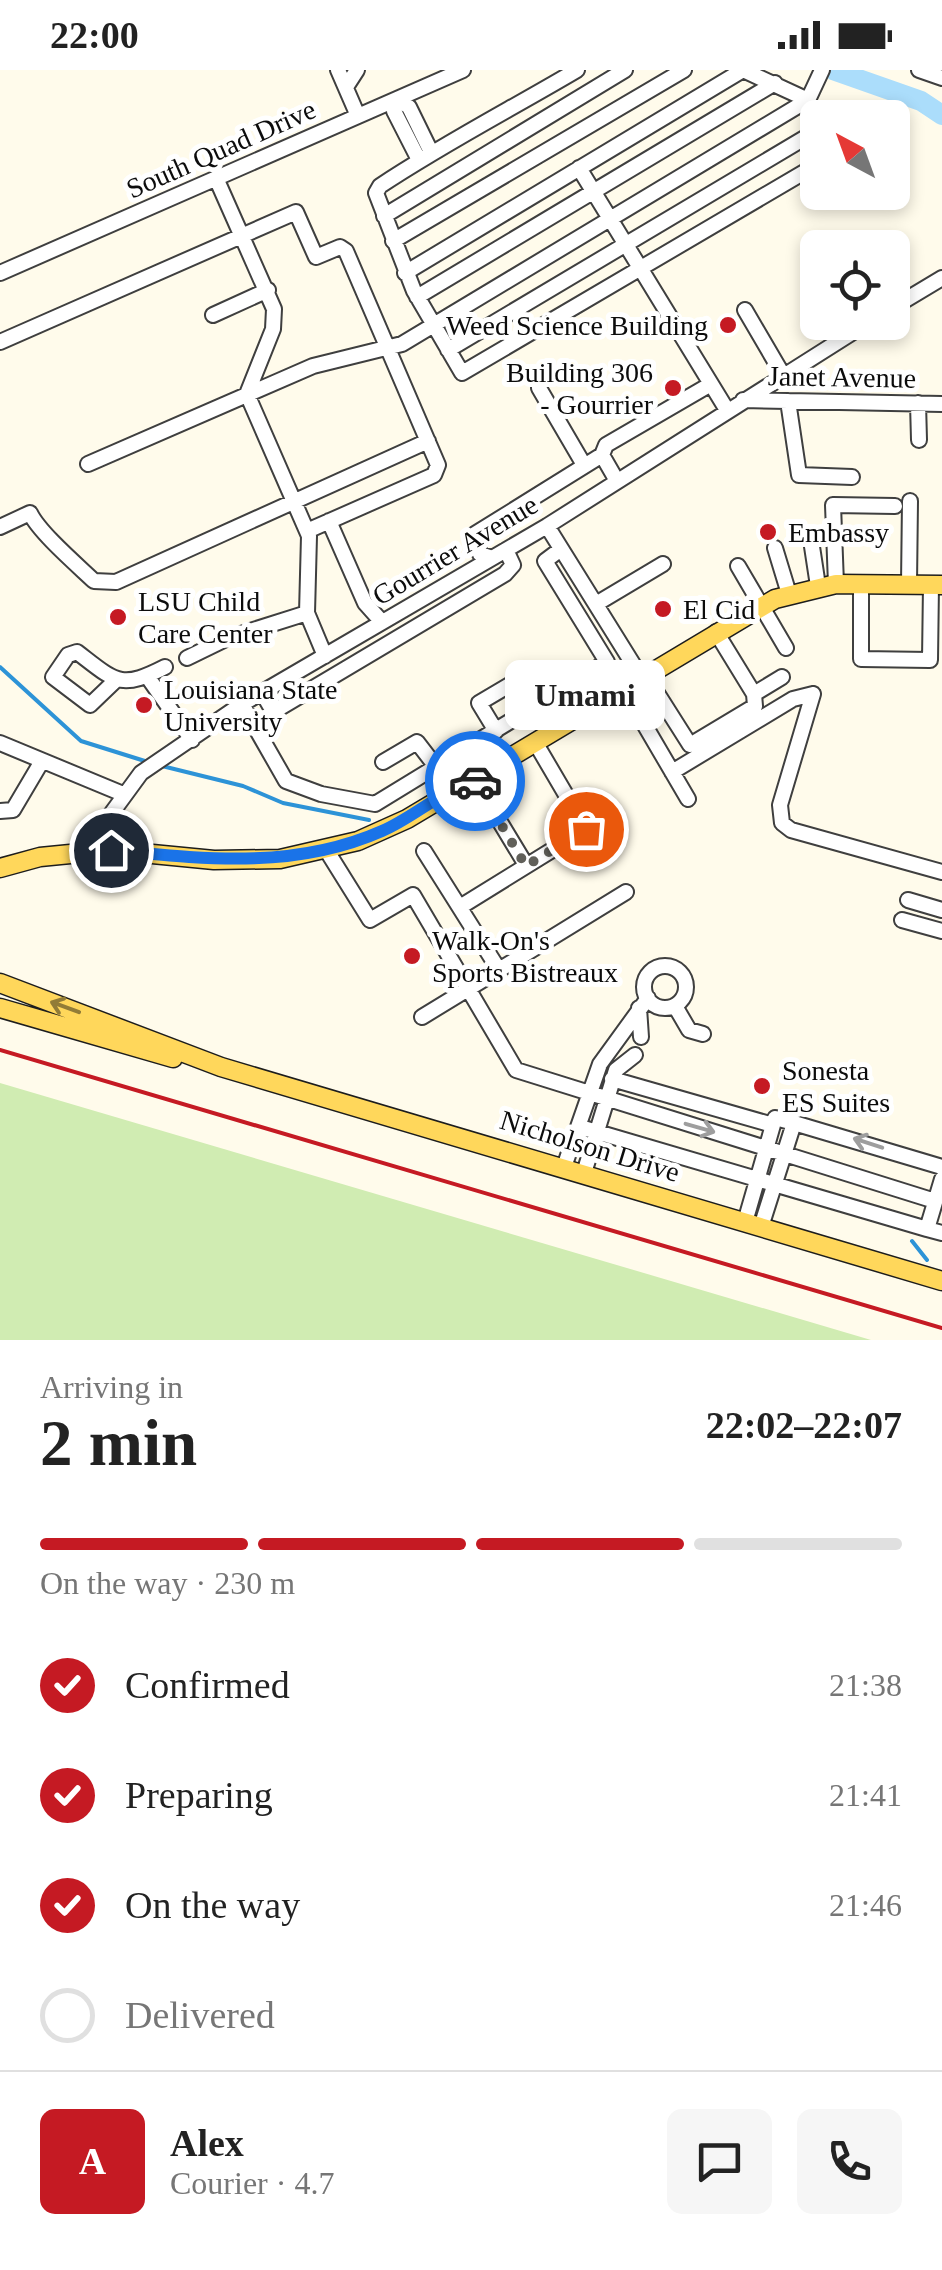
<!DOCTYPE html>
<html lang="en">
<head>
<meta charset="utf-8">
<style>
	body { margin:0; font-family:"Times New Roman",serif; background:#f6f6f6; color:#222; height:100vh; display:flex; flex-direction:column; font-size:38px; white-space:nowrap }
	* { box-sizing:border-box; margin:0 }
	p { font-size:32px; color:#767676 }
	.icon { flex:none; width:55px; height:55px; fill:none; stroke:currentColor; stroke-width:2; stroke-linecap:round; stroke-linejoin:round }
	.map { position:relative; height:1270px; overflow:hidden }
	.side { display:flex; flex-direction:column; background:#fff; flex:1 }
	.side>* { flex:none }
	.needle { width:65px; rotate:319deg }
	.controls { position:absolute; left:800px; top:30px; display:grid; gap:20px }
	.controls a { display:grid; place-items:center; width:110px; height:110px; border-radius:15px; background:#fff; box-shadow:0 5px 15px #0003; font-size:50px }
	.pin { position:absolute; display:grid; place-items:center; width:85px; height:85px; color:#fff; margin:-42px; border:5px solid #fff; border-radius:50%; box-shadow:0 2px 10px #0007 }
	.courier { position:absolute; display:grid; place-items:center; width:100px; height:100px; margin:-50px; border:8px solid #1a73e8; border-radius:50%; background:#fff; color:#222; box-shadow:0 2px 12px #0007 }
	.bubble { position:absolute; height:70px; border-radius:15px; background:#fff; box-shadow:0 5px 15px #0003; font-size:32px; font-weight:800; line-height:70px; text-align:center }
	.summary em { font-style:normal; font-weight:800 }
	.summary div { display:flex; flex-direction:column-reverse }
	.summary { display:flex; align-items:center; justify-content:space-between; height:170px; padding:0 40px }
	h1 { font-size:65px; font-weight:800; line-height:75px }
	.bar { display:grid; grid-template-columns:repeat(4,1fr); gap:15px 10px; align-content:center; height:120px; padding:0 40px }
	.bar i { height:12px; border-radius:8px; background:#e0e0e0 }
	.bar .current { background:#c51a23 }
	.bar p { grid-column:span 4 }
	.line { display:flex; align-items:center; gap:25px; padding:0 40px; border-top:2px solid #e0e0e0 }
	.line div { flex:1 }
	.round { display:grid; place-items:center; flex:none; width:105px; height:105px; border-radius:15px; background:#f6f6f6 }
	ol { padding:0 40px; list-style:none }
	li { display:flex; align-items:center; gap:30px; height:110px }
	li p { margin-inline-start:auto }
	li .icon { padding:10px; border-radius:50%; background:#c51a23; color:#fff; stroke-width:4 }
	li:last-child { color:#767676 }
	li i { width:55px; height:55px; border:5px solid #e0e0e0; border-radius:50% }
	.status { display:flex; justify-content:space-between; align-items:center; height:70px; padding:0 50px; background:#fff; direction:ltr }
	.status svg { height:28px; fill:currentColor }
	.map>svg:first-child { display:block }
	.green { fill:#d0ecb2 }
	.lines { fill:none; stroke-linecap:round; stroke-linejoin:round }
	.stream { stroke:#2d93d7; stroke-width:4 }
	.river { stroke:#abddfb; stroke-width:20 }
	.minor-casing { stroke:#3f3f3f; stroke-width:18 }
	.major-casing { stroke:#1d1d1d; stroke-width:21 }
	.minor { stroke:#fff; stroke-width:14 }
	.major { stroke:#ffd75b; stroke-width:18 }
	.rail { stroke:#c51a23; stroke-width:4 }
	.oneway { stroke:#927c37 }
	.oneway2 { stroke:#9e9e9e }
	.done { stroke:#61605a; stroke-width:10; stroke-dasharray:0 18 }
	.route { stroke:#1a73e8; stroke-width:12 }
	.poi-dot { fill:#c51a23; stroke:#fff; stroke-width:4 }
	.labels { text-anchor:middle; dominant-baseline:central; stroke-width:10; stroke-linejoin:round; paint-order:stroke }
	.street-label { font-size:28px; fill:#0c0c0c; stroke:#fff }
	.poi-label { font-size:28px; fill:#0c0c0c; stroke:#fff; text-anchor:start }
</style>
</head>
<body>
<div class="status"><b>22:00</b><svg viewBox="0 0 49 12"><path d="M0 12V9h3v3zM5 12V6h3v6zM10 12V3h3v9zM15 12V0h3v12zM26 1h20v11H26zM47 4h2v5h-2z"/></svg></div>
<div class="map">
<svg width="942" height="1270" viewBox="0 0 942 1270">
	<rect width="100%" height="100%" fill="#fffbeb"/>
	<path class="green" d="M0,1013L871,1270H0Z"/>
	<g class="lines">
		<path class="stream" d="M0,597L81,671L148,692
			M162,696L243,716L283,733L369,750
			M912,1171L927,1190"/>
		<path class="river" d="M833,0L921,31L942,45"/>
		<defs>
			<path id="minor" d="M338,0L358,46
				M577,0C511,39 443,74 380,116L376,123L414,221L462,303L818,94
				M919,0L942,8
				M346,17L357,0
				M397,29L394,41L419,90
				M397,29L409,37L431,82
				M818,54L808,30L822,0
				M579,98L727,340
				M216,108L274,239L273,259L247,324L309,466L307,543L325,586
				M384,146L625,0
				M393,171L684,0
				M0,203L463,0
				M405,203L743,0
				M417,227L775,13
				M892,238L942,208
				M745,240L783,305
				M213,245L268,220
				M0,272L296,142L316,187L340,177L346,181L438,395L434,405L307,461
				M448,280L818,60
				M539,318L584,395
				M743,330L942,334
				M788,331L799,405L852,407
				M918,333L919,370
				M88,394L313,296L402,274L808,30L743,0
				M617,411L602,385L606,375L711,314
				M329,451L365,533L382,552
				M547,456L641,607
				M0,457L30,443C39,462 76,494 94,511L116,512L428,371
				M811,470L818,516
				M775,478L789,524
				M492,488L480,484L475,464L602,385
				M738,496L786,578
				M836,514L833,435L895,436
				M861,514V589L930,590L931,515
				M909,514L910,431
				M596,534L663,494
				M716,562L754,624L782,607
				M187,588L228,568L307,543
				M645,604L690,675L755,636L754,624
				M147,606L192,670
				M115,611L90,635L53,607L68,585L77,582C116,612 120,620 165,597
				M623,618L688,729
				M262,622L270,636L278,639L505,504L513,495L506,480
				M813,624L780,735L782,753L791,760L942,802
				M242,634L286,711L321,724L375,734L607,592L545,491L561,479
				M496,661L479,633L523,607
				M0,673L123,724
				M383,692L417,672L437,698
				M672,702L793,629L813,624
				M474,709L526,795
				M0,741L13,740L42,691
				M111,780V744L141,703L242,634L547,456L869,252
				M327,781L370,850L413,825L516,1000L935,1131
				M908,830L942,840
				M460,837L586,759L535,672
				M902,850L942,861
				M644 917a21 21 0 1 1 42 0a21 21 0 1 1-42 0Z
				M499,900L626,822
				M675,936L689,960L703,964
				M639,938L641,967
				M422,947L499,900L424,781
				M612,1009L773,1055
				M794,1053L942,1097
				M580,1057L927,1159L942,1109
				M564,1097L600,994L648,928
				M584,1103L616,1000L635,985
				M745,1152L775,1048L794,1053L761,1157
				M927,1159L942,1163"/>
			<path id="major" d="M0,798L40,787L111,780L214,790L280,789L358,771L407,749L775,529L836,514L942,515
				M0,913L221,997L942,1211
				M0,938L173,988"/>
		</defs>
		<use href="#minor" class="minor-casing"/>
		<use href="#major" class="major-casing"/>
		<use href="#minor" class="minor"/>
		<use href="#major" class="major"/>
		<path class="rail" d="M0,980L942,1258"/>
	</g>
	<defs><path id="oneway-shaft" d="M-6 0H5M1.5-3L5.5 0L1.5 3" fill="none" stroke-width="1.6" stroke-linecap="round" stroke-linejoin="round" transform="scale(2.5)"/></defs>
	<use class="oneway" href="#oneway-shaft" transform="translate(65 937) rotate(-160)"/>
	<g class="oneway2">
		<use href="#oneway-shaft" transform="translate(700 1058) rotate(16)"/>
		<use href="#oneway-shaft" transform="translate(868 1073) rotate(-162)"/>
	</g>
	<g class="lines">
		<path class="done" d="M475,711L526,796L586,759"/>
		<path class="route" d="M111,780C204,789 294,800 382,761C413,748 445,718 475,711"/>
	</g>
	<g class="poi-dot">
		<circle cx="728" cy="255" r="10"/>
		<circle cx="673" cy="318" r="10"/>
		<circle cx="768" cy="462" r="10"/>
		<circle cx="663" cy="539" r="10"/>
		<circle cx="118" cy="547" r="10"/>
		<circle cx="144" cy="635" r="10"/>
		<circle cx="412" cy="886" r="10"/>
		<circle cx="762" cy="1016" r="10"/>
	</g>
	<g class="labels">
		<g class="street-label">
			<text transform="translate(221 79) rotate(-24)">South Quad Drive</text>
			<text transform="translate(842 307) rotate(1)">Janet Avenue</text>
			<text transform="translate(455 480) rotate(-31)">Gourrier Avenue</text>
			<text transform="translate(590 1076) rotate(17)">Nicholson Drive</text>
		</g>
		<g class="poi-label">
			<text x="708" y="255" text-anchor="end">Weed Science Building</text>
			<text x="653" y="302" text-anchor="end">Building 306<tspan x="653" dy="32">- Gourrier</tspan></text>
			<text x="788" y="462">Embassy</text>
			<text x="138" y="531">LSU Child<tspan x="138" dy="32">Care Center</tspan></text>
			<text x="683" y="539">El Cid</text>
			<text x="164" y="619">Louisiana State<tspan x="164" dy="32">University</tspan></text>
			<text x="432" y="870">Walk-On's<tspan x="432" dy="32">Sports Bistreaux</tspan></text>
			<text x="782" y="1000">Sonesta<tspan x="782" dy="32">ES Suites</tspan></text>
		</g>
	</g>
</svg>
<div class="controls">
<a><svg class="needle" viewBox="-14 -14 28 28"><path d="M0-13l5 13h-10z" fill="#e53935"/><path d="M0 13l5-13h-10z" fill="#767676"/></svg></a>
<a><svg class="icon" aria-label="locate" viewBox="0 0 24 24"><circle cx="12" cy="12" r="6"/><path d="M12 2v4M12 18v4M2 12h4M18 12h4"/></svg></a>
</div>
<div class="pin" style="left:586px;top:759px;background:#ea580c"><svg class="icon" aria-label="bag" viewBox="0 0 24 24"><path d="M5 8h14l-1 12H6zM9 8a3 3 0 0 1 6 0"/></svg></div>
<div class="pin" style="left:111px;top:780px;background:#1f2937"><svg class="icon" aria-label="home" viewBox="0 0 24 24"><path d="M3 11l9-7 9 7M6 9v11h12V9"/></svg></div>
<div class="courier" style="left:475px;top:711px"><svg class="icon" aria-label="car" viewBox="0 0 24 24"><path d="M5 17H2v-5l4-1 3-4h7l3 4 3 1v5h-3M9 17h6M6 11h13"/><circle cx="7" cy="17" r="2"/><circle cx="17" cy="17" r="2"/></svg></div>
<div class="bubble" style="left:505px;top:590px;width:160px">Umami</div>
</div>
<section class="side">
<div class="summary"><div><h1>2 min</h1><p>Arriving in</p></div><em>22:02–22:07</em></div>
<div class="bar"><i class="current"></i><i class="current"></i><i class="current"></i><i></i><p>On the way · 230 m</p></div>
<ol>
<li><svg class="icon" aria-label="check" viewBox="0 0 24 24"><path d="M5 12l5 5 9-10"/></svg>Confirmed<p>21:38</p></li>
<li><svg class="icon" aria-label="check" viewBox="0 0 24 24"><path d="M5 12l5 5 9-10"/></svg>Preparing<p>21:41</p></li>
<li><svg class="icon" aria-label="check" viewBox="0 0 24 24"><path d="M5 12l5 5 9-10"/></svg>On the way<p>21:46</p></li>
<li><i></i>Delivered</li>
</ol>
<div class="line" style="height:180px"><b class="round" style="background:#c51a23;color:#fff">A</b><div><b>Alex</b><p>Courier · 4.7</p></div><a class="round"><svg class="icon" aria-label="chat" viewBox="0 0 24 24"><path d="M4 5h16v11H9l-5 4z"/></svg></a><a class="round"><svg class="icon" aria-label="phone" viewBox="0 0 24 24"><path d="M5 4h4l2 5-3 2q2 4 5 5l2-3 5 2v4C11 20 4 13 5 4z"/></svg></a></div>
</section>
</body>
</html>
